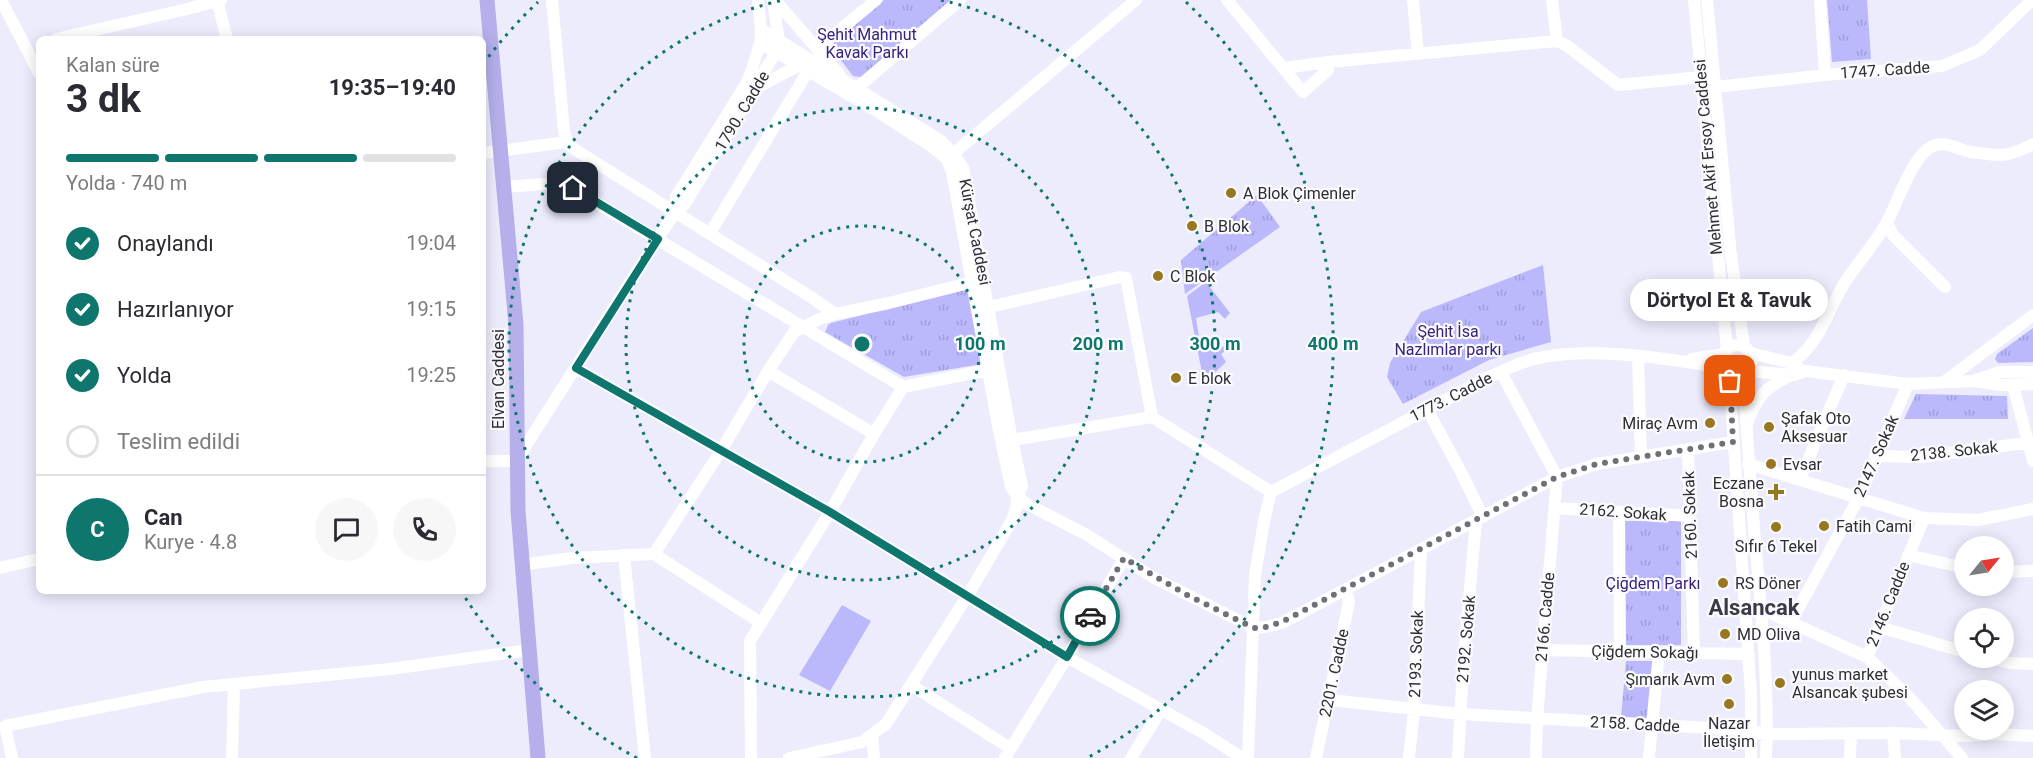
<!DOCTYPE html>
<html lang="tr">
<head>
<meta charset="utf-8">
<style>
	body { margin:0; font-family:Roboto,sans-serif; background:#f7f7f7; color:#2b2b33; height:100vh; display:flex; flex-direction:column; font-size:22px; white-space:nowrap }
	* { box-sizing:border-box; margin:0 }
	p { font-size:20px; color:#7c7c81 }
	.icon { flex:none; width:33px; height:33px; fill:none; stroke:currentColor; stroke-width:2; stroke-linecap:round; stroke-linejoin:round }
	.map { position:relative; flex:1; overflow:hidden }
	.panel { position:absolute; left:36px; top:36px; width:450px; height:558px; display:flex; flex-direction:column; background:#fff; border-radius:9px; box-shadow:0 3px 15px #0003 }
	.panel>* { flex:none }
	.needle { width:39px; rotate:60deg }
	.controls { position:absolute; left:1954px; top:536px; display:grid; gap:12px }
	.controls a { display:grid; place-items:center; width:60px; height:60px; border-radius:50%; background:#fff; box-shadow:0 3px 15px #0003; font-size:30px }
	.pin { position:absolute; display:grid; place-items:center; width:51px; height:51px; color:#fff; margin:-26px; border-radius:12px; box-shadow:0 3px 9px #0006 }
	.courier { position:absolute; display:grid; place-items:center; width:60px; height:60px; margin:-30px; border:4px solid #0f766e; border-radius:50%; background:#fff; color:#222; box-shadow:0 2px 8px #0007 }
	.bubble { position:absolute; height:42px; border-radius:21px; background:#fff; box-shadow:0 3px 15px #0003; font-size:20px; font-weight:700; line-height:42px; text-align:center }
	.headline em { font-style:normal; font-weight:700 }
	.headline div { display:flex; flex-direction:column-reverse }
	.headline { display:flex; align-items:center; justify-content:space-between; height:102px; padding:0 30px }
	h1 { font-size:39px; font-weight:700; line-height:45px }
	.bar { display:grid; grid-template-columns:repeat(4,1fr); gap:9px 6px; align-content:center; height:72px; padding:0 30px }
	.bar i { height:8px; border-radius:4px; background:#e1e1e2 }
	.bar .current { background:#0f766e }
	.bar p { grid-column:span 4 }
	.line { display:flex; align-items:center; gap:15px; padding:0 30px; border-top:2px solid #e1e1e2 }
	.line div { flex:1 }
	.round { display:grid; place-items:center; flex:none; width:63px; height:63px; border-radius:32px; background:#f7f7f7 }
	ol { padding:0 30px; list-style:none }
	li { display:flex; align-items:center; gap:18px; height:66px }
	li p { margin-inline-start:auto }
	li .icon { padding:6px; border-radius:50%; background:#0f766e; color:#fff; stroke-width:4 }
	li:last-child { color:#7c7c81 }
	li i { width:33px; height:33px; border:3px solid #e1e1e2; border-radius:50% }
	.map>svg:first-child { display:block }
	.grass { fill:#bbb8fc }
	.park { fill:url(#park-tufts) }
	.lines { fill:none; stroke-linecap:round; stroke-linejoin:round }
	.minor { stroke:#fff; stroke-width:12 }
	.major { stroke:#b5afeb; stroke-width:15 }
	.done { stroke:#70707a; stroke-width:6; stroke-dasharray:0 10.8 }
	.route { stroke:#0f766e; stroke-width:8 }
	.ring { fill:none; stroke:#0f766e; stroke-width:3; stroke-dasharray:3 6 }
	.poi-dot { fill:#97771f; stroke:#fbfbfe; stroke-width:2 }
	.labels { text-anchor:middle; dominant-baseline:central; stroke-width:4.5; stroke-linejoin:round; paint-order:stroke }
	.park-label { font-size:16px; fill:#37227e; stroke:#fbfbfe }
	.street-label { font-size:16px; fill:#2d2d34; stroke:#fbfbfe }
	.poi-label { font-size:16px; fill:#2d2d34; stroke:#fbfbfe; text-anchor:start }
	.district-label { font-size:22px; font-weight:bold; fill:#3b3a47; stroke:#fbfbfe }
	.centre { fill:#0f766e; stroke:#fbfbfe; stroke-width:3 }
	.ring-label { font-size:18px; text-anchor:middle; font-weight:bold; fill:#0f766e; stroke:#fbfbfe; stroke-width:4.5; stroke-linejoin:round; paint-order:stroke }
</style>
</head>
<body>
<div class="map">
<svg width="2033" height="758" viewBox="0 0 2033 758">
	<defs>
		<pattern id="park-tufts" width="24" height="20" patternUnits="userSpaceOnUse" patternTransform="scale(1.5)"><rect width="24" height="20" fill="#bbb8fc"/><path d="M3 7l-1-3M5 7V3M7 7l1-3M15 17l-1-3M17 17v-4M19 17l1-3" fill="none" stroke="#a19ed9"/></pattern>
	</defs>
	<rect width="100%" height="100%" fill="#ececfd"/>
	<path class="grass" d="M1206,282L1230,313L1225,319L1218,312L1196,318L1201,351L1221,348L1229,342L1231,347L1221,354L1226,362L1204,383L1187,296Z
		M842,605L871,621L830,691L799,675Z"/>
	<path class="park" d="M884,0H951L861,77L853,76L830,46Z
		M1827,0H1867L1871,59L1832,62Z
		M1257,195L1280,227L1185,294L1181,260Z
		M1543,265L1551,342L1489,360L1403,404L1387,377L1390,363L1421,312Z
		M968,288L982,364L904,377L825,332L828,325L831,323Z
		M2033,328V362L1998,363L1995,359L1997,354Z
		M1916,394L2007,396L2008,419H1904Z
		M1624,521H1681V645H1624Z
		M1626,661H1653L1649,718L1621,717Z"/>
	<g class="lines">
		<path class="minor" d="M1,0L39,73
			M217,0L227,39
			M552,0L564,131L567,142L574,149L811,297L835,314
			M775,0L839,74
			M1227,0L1303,92L1328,70V62
			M1413,0L1418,54
			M1552,0L1557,41L1566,45L1618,85L1701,77
			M1694,0L1727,350
			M1707,0L1731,255L1744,346
			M1820,0L1825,75
			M761,29L940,140L954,154L963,168L1012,440L1022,486L1017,496L1016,509L1012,520L968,595L886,724L862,742L789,758
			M56,39L183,10L221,0
			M760,43L872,108L931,146L947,159L952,172L998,426L1011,487L1017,496L1027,504L1087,535L1154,578L1254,628
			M818,48L876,0
			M1284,68L1328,62L1557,41
			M758,87L798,66
			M1716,87L1825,75L1942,66L1980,50L2032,0
			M857,88L960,0
			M483,153L567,142
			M948,158L1136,0
			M504,187L557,183L567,185L903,387
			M675,212L676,197L746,84L751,72L760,43L761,29L758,0
			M1887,223L1893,235L1945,287
			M710,233L808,71
			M989,307L1120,277L1126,278L1152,417
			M1722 360a15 15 0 1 1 30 0a15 15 0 1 1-30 0Z
			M1750,353L1792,363L1798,367
			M1638,356L1641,457
			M1692,359L1724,354
			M1792,363C1820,343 1827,312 1844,284C1858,262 1876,243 1888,220C1898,201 1911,161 1928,149C1943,138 1956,149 1971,152C1980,153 1990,155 1999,155C2011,155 2023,149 2033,144
			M576,368L830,512L1067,657L1205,734L1242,758
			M768,371L874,434
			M1747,371L1794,375L1805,371L1908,384L1975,381L2001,385L2033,384
			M1501,372L1557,477L1537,719L1536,758
			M1729,372L1751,694V758
			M1743,373C1747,433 1751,492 1756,552C1762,620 1769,690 1766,758
			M1976,380L2000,372H2033
			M1944,382L2033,315
			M2013,385L2033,461
			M1427,409L1462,474L1483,517
			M1747,423C1757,397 1766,386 1792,375
			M1012,440L1152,417L1271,492L1264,521L1255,575L1248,758
			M1688,449L1694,653
			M1875,456L1922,457L2033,442
			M483,461H516L675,212L685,204L776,52L779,42L773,0
			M1748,464L1924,518L1978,520L2033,509
			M1800,479L1844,375
			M1271,492L1483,380C1501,372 1518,362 1538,358C1593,346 1670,359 1725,368
			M1555,508L1690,516
			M1619,512L1620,652
			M654,554L761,623
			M624,555L645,758
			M1908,555L1965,568
			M521,565L572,558L654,554L722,449L768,371L794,332L819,319L835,314L889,303L973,282
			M0,568L39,559
			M2004,572L2033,571
			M1761,609L1867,657L1908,696L1962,758
			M1791,622L1859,497L1908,384
			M1879,627L1965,652
			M1254,628L1266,627L1282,623L1557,477L1597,464L1733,442
			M1542,650L1749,654
			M1867,657L1924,518
			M1986,657L2010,663L2033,664
			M911,685L1010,748
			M1330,700L1461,714L1745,730L1767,734L1893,733L1966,736L1997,734L2033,736
			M1893,733L1895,758
			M872,735L874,758
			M12,758L5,726L203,687L390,669L528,650
			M232,758L234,684
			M751,758L750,641L830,512L874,434L903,387L988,370
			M1005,758L1067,657L1124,558
			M1131,758L1161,710
			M1316,758L1349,602L1346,589
			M1409,758L1414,710L1421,549
			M1458,758L1463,667L1476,521
			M1649,758L1659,652
			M1850,758L1851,734"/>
		<path class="major" d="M487,0L516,325L518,511L538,758"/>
	</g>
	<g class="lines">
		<path class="done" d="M1090,616L1124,558L1187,595L1254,628L1266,627L1282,622L1557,477L1597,464L1733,442L1730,381"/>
		<path class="route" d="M573,188L658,239L576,368L830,512L1067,657L1090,616"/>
	</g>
	<g class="ring">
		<circle cx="862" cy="344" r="118"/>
		<circle cx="862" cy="344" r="236"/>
		<path d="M941 0A353 353 0 1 1 783 0"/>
		<path d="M637 758A471 471 0 0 1 463 594M483 64A471 471 0 0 1 538 2M1186 2A471 471 0 0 1 1087 758"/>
	</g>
	<g class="poi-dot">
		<circle cx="1231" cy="193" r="6"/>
		<circle cx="1192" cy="226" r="6"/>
		<circle cx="1158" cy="276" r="6"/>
		<circle cx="1176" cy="378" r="6"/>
		<circle cx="1710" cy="423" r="6"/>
		<circle cx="1769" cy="427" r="6"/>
		<circle cx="1771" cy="464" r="6"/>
		<path d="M1773 483h6v6h6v6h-6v6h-6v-6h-6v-6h6z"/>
		<circle cx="1824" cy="526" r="6"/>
		<circle cx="1776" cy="527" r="6"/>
		<circle cx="1723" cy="583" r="6"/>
		<circle cx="1725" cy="634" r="6"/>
		<circle cx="1727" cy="679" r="6"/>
		<circle cx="1780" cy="683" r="6"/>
		<circle cx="1729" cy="704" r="6"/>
	</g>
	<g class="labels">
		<g class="park-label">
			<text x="867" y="34">Şehit Mahmut<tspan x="867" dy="18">Kavak Parkı</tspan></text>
			<text x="1448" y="331">Şehit İsa<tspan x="1448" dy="18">Nazlımlar parkı</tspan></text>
			<text x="1653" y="583">Çiğdem Parkı</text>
		</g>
		<g class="street-label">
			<text transform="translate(1885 70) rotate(-4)">1747. Cadde</text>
			<text transform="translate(742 111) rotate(-59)">1790. Cadde</text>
			<text transform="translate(1708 157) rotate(-95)">Mehmet Akif Ersoy Caddesi</text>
			<text transform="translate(975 232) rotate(79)">Kürşat Caddesi</text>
			<text transform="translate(498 379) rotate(-90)">Elvan Caddesi</text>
			<text transform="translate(1451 397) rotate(-27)">1773. Cadde</text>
			<text transform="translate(1954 451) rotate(-6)">2138. Sokak</text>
			<text transform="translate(1876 456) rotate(-66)">2147. Sokak</text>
			<text transform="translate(1623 512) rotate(4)">2162. Sokak</text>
			<text transform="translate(1690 515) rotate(-92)">2160. Sokak</text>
			<text transform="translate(1888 604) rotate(-68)">2146. Cadde</text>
			<text transform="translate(1545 617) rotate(-85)">2166. Cadde</text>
			<text transform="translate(1466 639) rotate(-85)">2192. Sokak</text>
			<text transform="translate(1645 652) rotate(1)">Çiğdem Sokağı</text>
			<text transform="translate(1416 654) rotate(-88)">2193. Sokak</text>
			<text transform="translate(1334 673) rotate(-78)">2201. Cadde</text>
			<text transform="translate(1635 724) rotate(3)">2158. Cadde</text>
		</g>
		<g class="poi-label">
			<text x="1243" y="193">A Blok Çimenler</text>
			<text x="1204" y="226">B Blok</text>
			<text x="1170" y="276">C Blok</text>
			<text x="1188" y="378">E blok</text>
			<text x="1781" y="418">Şafak Oto<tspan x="1781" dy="18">Aksesuar</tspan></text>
			<text x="1698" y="423" text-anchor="end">Miraç Avm</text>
			<text x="1783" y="464">Evsar</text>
			<text x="1764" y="483" text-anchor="end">Eczane<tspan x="1764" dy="18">Bosna</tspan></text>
			<text x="1836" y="526">Fatih Cami</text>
			<text x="1776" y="546" text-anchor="middle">Sıfır 6 Tekel</text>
			<text x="1735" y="583">RS Döner</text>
			<text x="1737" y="634">MD Oliva</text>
			<text x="1792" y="674">yunus market<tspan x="1792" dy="18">Alsancak şubesi</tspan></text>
			<text x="1715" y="679" text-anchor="end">Şımarık Avm</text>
			<text x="1729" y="723" text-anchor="middle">Nazar<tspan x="1729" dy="18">İletişim</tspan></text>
		</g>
		<g class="district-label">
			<text x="1754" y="607">Alsancak</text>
		</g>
	</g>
	<circle cx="862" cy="344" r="9" class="centre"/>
	<g class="ring-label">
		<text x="980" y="350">100 m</text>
		<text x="1098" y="350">200 m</text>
		<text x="1215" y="350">300 m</text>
		<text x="1333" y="350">400 m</text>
	</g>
</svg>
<div class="controls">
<a><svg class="needle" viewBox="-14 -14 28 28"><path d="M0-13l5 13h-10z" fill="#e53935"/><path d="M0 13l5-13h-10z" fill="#7c7c81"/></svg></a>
<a><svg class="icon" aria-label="locate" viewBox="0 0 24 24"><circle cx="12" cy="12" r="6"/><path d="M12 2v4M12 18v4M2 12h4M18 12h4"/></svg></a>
<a><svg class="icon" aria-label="layers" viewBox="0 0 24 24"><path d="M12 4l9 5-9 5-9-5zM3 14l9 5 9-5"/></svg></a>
</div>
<div class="pin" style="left:1730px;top:381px;background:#ea580c"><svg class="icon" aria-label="bag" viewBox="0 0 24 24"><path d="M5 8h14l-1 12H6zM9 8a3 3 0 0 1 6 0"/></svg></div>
<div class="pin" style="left:573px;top:188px;background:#1f2937"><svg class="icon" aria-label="home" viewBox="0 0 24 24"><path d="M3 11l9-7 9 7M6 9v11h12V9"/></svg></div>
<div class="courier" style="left:1090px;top:616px"><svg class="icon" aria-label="car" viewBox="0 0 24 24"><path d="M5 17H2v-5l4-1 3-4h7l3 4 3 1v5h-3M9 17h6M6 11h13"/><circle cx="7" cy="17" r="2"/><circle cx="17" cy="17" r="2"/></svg></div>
<div class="bubble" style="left:1630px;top:279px;width:198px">Dörtyol Et &amp; Tavuk</div>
<section class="panel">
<div class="headline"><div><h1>3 dk</h1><p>Kalan süre</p></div><em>19:35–19:40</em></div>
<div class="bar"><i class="current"></i><i class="current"></i><i class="current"></i><i></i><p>Yolda · 740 m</p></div>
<ol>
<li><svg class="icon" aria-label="check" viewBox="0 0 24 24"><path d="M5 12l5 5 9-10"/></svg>Onaylandı<p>19:04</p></li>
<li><svg class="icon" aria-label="check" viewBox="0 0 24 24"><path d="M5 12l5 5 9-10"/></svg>Hazırlanıyor<p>19:15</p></li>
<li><svg class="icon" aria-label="check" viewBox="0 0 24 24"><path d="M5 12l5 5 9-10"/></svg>Yolda<p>19:25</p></li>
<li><i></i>Teslim edildi</li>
</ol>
<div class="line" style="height:108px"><b class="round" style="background:#0f766e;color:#fff">C</b><div><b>Can</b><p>Kurye · 4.8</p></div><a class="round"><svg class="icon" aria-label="chat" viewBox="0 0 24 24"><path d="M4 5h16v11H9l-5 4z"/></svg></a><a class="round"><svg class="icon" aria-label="phone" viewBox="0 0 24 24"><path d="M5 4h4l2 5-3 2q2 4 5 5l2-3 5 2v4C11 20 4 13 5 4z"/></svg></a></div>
</section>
</div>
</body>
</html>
